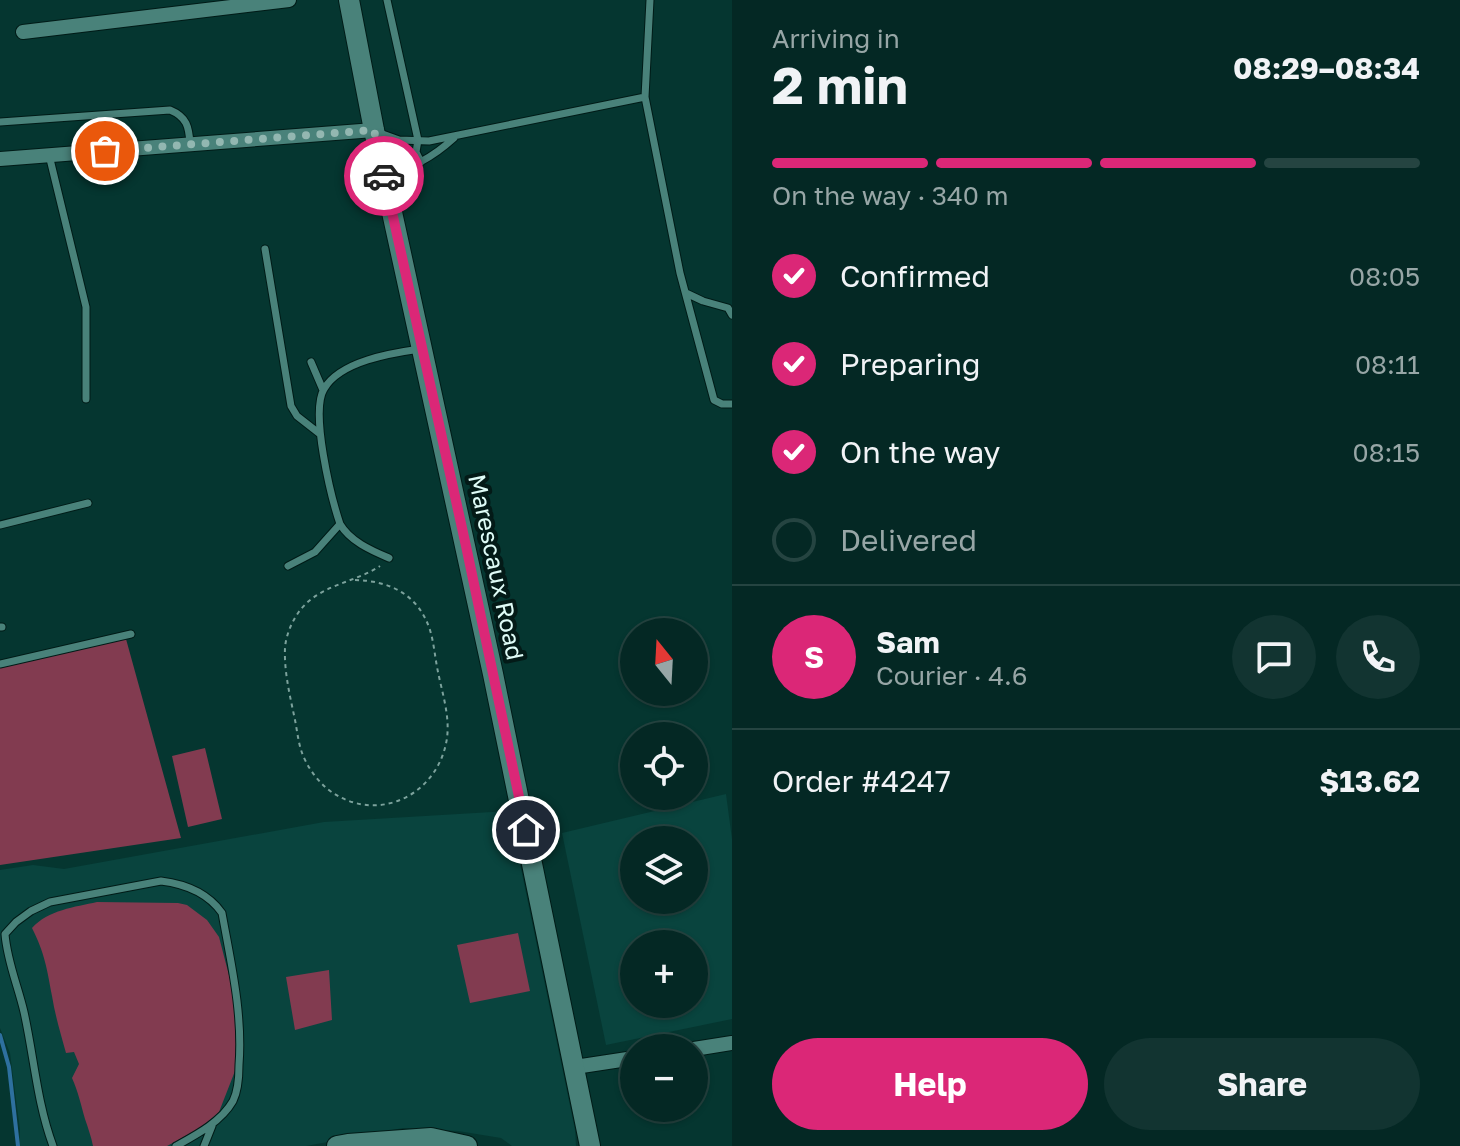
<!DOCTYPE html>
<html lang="en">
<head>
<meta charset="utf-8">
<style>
	body { margin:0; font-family:"Golos Text",sans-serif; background:#123431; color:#f1f3f6; height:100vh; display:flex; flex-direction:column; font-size:30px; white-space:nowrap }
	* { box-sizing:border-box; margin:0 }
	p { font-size:26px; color:#97a6a6 }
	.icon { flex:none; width:44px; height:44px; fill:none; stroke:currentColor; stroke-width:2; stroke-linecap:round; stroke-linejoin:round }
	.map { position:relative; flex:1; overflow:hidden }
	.side { display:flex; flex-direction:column; background:#042824; width:728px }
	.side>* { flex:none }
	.needle { width:52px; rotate:342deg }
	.controls { position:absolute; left:620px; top:618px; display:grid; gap:16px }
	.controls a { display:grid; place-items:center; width:88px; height:88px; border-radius:50%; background:#042824; box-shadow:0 2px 6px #0004,0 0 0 2px #254441; font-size:40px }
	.pin { position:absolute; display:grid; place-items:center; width:68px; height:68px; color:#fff; margin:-34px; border:4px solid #fff; border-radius:50%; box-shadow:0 2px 8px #0007 }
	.courier { position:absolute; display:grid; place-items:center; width:80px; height:80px; margin:-40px; border:6px solid #db2777; border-radius:50%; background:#fff; color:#222; box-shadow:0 2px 10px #0007 }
	.head em { font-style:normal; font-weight:700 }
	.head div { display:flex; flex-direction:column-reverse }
	.head { display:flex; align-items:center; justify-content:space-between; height:136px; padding:0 40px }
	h1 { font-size:52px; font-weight:700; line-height:60px }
	.bar { display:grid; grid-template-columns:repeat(4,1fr); gap:12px 8px; align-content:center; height:96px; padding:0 40px }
	.bar i { height:10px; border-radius:6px; background:#254441 }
	.bar .active { background:#db2777 }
	.bar p { grid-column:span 4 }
	.line { display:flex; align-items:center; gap:20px; padding:0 40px; border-top:2px solid #254441 }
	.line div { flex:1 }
	.round { display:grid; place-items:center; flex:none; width:84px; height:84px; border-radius:42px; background:#123431 }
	ol { padding:0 40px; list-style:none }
	li { display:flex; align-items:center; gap:24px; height:88px }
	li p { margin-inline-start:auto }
	li .icon { padding:8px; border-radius:50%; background:#db2777; color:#fff; stroke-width:4 }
	li:last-child { color:#97a6a6 }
	li i { width:44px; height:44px; border:4px solid #254441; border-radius:50% }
	.action { display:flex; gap:16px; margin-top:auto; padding:16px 40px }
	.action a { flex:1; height:92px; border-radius:48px; background:#db2777; color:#fff; font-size:32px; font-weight:700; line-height:92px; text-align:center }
	.action a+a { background:#123431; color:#f1f3f6 }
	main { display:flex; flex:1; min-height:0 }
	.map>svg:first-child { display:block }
	.built { fill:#09443e; fill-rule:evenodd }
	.garden { fill:#823b50 }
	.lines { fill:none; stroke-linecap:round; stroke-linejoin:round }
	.stream { stroke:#2e709f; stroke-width:4 }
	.service-casing { stroke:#001b17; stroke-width:9 }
	.minor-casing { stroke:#001b17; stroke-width:16 }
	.secondary-casing { stroke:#001b17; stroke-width:22 }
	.path { stroke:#7ca29c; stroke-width:2; stroke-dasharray:4 4; stroke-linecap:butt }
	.service { stroke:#49827a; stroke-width:7 }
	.minor { stroke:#49827a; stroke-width:14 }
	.secondary { stroke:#49827a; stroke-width:20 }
	.done { stroke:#93b7b1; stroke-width:8; stroke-dasharray:0 14.4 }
	.route { stroke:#db2777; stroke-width:10 }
	.labels { text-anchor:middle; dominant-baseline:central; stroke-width:8; stroke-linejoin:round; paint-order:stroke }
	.street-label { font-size:24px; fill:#dffcf7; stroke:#031a17 }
</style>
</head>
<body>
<main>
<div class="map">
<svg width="732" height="1146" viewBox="0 0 732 1146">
	<rect width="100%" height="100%" fill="#053630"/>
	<path class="built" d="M726,794L732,839V1019L606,1045L562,833ZM634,840H694V900H634ZM634,944H694V1004H634Z
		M509,811L575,1130L576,1146H512L501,1138L458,1131L403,1128L306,1146H19L20,1130L10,1053L0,1028V870L33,865L64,869L324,822Z"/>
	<path class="garden" d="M126,639L181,838L0,865V666Z
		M205,748L222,819L188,827L172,756Z
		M97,902L178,903L187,905L207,920L219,937L231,983L235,1015L236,1043L235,1071L219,1112L199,1129L167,1146H93C91,1136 88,1128 85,1119C81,1105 78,1091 72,1078L79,1064L74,1052L66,1053C61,1035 55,1015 52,996C47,969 45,954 32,928C48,910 75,907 97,902Z
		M518,933L530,991L470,1003L457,945Z
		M329,970L332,1020L295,1030L286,977Z"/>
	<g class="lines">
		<path class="stream" d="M0,1035L9,1067L18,1146"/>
		<defs>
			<path id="service" d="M387,0L418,140L416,152L421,162
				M650,0L645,97L680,273L714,400L722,404H732
				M0,122L170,110C187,117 189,127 190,144
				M377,132L399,140L429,141L645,97
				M49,155L86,307V399
				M384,174C412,169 433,157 454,138
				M265,249L291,406L297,416L320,434
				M686,293L703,301L728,308L732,315
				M311,362L323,390
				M0,525L88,503
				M389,558C370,550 350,541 340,524C331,497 310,412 324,389C340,361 392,353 420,349
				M288,566L315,552L340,524
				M0,627H2
				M0,664L131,634
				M53,1146C37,1103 34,1057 24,1012C18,986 7,961 5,934L16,922L31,911L50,902L161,881C185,884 208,893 222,913C231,963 243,1014 239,1065C239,1076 238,1091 233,1101C221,1122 196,1135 176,1146
				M204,1146L212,1126"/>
			<path id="minor" d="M23,32L289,0
				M0,159L374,130
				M694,1049L732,1043
				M575,1067L634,1058"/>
			<path id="secondary" d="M349,0L374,130L493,674L590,1146
				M337,1146L348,1144L431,1138L467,1146"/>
		</defs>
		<use href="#service" class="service-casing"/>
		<use href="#minor" class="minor-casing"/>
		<use href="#secondary" class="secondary-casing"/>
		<path class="path" d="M355,580C390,581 418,594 430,630C434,643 435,658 438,672C442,692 450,716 447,738C439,793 381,824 333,793C319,784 306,766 301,750C298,740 297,730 295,720C290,696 284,672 285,648C286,634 293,619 301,609C322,584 354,583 380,566"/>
		<use href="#service" class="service"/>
		<use href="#minor" class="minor"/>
		<use href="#secondary" class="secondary"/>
	</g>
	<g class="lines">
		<path class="done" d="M105,151L374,130L384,176"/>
		<path class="route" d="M384,176L466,546L526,830"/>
	</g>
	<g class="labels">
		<g class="street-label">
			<text transform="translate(497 567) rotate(78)">Marescaux Road</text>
		</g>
	</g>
</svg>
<div class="controls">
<a><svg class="needle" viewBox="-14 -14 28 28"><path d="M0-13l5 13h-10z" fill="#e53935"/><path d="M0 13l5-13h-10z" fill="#97a6a6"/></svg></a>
<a><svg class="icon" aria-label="locate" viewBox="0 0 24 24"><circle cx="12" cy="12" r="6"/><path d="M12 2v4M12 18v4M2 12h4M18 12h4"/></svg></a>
<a><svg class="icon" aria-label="layers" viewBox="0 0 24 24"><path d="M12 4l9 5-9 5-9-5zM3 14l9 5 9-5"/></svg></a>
<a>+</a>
<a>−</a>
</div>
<div class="pin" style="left:105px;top:151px;background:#ea580c"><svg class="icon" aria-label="bag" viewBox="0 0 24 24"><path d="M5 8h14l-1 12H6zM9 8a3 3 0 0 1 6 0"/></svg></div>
<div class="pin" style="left:526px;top:830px;background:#1f2937"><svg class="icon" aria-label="home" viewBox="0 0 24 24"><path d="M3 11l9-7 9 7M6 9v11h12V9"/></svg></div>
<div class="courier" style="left:384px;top:176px"><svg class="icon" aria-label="car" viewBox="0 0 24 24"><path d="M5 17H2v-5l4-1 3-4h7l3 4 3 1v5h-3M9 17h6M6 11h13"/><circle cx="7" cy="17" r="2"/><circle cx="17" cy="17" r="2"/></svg></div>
</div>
<section class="side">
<div class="head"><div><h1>2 min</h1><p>Arriving in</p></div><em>08:29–08:34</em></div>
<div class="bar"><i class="active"></i><i class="active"></i><i class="active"></i><i></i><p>On the way · 340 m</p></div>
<ol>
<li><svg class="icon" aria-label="check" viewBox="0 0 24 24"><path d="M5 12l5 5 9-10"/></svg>Confirmed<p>08:05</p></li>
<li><svg class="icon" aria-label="check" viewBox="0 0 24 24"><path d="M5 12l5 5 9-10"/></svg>Preparing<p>08:11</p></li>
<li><svg class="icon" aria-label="check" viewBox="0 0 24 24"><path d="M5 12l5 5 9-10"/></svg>On the way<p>08:15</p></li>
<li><i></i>Delivered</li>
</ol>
<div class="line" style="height:144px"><b class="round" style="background:#db2777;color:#fff">S</b><div><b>Sam</b><p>Courier · 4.6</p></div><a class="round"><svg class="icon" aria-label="chat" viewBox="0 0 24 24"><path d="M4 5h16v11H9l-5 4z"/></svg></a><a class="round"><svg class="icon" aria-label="phone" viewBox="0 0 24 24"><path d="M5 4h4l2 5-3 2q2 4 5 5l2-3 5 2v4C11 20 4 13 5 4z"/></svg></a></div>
<div class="line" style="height:104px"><div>Order #4247</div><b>$13.62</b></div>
<div class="action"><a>Help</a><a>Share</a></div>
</section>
</main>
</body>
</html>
